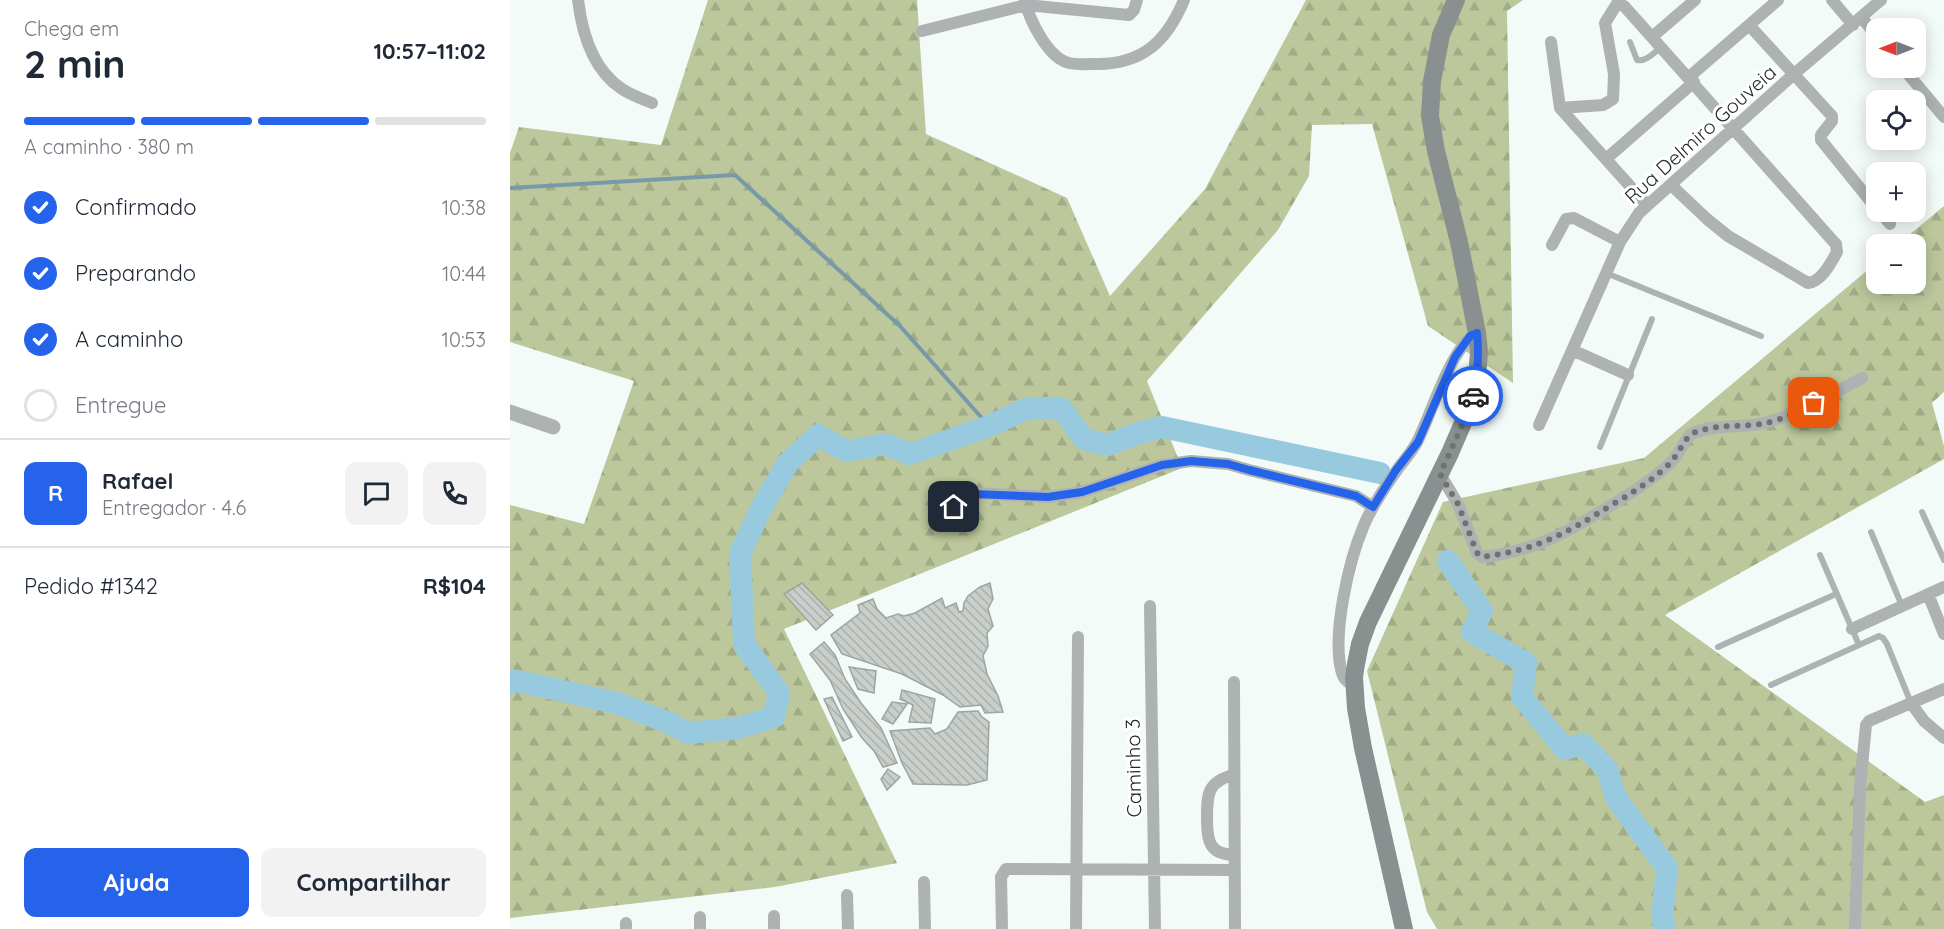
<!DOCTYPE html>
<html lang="pt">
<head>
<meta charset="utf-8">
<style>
	body { margin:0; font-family:Quicksand,sans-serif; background:#f2f2f3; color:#1f2937; height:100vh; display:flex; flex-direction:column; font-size:22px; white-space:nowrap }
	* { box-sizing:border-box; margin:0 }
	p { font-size:20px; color:#747a83 }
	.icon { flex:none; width:33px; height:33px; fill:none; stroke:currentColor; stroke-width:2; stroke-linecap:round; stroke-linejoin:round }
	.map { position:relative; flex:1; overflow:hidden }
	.side { display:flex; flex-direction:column; background:#fff; width:510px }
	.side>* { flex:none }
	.needle { width:39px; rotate:270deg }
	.controls { position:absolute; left:1356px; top:18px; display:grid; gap:12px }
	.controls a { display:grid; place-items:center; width:60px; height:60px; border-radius:12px; background:#fff; box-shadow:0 3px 15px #0003; font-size:30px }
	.pin { position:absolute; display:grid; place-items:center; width:51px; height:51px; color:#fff; margin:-26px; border-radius:12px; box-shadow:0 3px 9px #0006 }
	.courier { position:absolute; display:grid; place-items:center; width:60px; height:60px; margin:-30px; border:4px solid #2563eb; border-radius:50%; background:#fff; color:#222; box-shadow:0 2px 8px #0007 }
	.head em { font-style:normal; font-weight:700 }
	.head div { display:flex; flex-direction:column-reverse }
	.head { display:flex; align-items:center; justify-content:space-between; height:102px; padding:0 24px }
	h1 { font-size:39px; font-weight:700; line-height:45px }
	.bar { display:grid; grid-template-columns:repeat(4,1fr); gap:9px 6px; align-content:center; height:72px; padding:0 24px }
	.bar i { height:8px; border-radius:4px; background:#e0e1e3 }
	.bar .on { background:#2563eb }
	.bar p { grid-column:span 4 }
	.line { display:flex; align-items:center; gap:15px; padding:0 24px; border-top:2px solid #e0e1e3 }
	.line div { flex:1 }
	.round { display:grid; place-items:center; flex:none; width:63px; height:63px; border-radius:12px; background:#f2f2f3 }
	ol { padding:0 24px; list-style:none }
	li { display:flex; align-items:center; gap:18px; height:66px }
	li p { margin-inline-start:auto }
	li .icon { padding:6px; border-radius:50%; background:#2563eb; color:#fff; stroke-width:4 }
	li:last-child { color:#747a83 }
	li i { width:33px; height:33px; border:3px solid #e0e1e3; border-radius:50% }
	.button { display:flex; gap:12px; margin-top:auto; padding:12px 24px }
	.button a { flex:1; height:69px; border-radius:12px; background:#2563eb; color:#fff; font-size:24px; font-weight:700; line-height:69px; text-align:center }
	.button a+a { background:#f2f2f3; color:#1f2937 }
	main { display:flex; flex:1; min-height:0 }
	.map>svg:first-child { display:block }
	.forest { fill:url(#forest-firs) }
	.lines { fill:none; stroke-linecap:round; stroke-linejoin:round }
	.stream { stroke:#769aa8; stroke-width:4 }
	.river { stroke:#98cadf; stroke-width:22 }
	.building { fill:url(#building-back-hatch); stroke:#9fa49f; stroke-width:1.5 }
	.service { stroke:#aeb2b2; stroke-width:6 }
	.minor { stroke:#aeb2b2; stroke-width:12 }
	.tertiary { stroke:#aeb2b2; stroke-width:15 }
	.secondary { stroke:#8a9090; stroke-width:18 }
	.done { stroke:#6e7271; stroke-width:6; stroke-dasharray:0 10.8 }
	.route { stroke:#2563eb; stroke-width:8 }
	.labels { text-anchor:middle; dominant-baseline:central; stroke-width:6; stroke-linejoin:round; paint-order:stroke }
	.street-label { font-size:20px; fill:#262928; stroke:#fff }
</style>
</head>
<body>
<main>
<section class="side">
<div class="head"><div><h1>2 min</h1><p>Chega em</p></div><em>10:57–11:02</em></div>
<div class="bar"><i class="on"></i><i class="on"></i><i class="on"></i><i></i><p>A caminho · 380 m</p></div>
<ol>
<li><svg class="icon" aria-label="check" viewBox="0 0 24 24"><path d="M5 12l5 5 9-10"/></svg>Confirmado<p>10:38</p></li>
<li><svg class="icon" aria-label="check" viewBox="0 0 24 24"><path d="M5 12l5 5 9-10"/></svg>Preparando<p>10:44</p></li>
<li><svg class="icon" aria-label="check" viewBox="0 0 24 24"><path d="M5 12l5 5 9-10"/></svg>A caminho<p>10:53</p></li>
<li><i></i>Entregue</li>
</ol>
<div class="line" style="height:108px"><b class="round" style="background:#2563eb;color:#fff">R</b><div><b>Rafael</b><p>Entregador · 4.6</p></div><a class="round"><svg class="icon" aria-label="chat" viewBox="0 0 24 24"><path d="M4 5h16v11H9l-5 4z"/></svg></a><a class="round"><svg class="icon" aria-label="phone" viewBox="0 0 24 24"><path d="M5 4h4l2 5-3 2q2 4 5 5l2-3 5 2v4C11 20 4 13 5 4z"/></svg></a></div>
<div class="line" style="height:78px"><div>Pedido #1342</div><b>R$104</b></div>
<div class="button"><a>Ajuda</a><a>Compartilhar</a></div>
</section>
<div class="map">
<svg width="1434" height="929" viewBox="0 0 1434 929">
	<defs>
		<pattern id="forest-firs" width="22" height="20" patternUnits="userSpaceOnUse" patternTransform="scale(1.5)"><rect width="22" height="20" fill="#bcc79c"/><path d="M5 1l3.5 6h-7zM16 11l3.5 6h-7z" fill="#a1ab86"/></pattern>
		<pattern id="building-back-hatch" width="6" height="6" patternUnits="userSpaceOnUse" patternTransform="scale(1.5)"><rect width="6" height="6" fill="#c8cec9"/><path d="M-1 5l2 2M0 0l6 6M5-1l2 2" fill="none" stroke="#acb1ad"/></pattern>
	</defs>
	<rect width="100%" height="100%" fill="#f3fbf8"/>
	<path class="forest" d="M198,0H407L416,134L557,198L600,296L695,189L796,0H1013L997,11L1003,383L918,326L862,124L802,125L799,176L768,230L637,381L672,468L274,629L387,863L265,887L0,918V505L74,524L124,381L0,342V153L9,127L151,145Z
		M1434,206V392L1422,403L1434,446V459L1155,615L1415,802L1434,795V929H927L917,912L857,671L933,502L1134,458L1366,263V284H1406V244H1388Z"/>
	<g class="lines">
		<path class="stream" d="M0,188L225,175L390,326L479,426"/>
		<path class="river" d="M938,561L972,611L962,632L1016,663L1012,697L1055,749L1073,744L1097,769L1106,798L1157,868L1152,916L1155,929
			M0,683L3,680L107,703L157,722L179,733L228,728L264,717L269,693L234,644L230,553L254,503L278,463L308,435L336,451L376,444L400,454L479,426L518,408H551L574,439L598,445L625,434L652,427L870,473"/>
	</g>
	<path class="building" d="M292,583L323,615L306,630L274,594Z
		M480,583L483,599L478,609L483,626L477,633L478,646L473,656L477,674L488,696L493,712L475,713L471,705L450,707L433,695L392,674L332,654L321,635L350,613L348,605L363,599L367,609L376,618L388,614L394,616L405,613L432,598L435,608L446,603L449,612L453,611L454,603L458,596L470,587Z
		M314,642L325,655L335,679L351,703L371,728L387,763L373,767L364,751L352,738L333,709L320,680L300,654Z
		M339,667L366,671L364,693L348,689Z
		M392,690L425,699L421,723L399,722L403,705L390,699Z
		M322,697L342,737L333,741L314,699Z
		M382,702L397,704L383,724L372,719Z
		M468,711L471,716L479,722L477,780L457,785L403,784L392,763L380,731L420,728L425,734L437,729L448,712Z
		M378,769L390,777L377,790L371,779Z"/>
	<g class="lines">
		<path class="service" d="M1120,42L1127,60C1136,62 1144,53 1151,47
			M1096,273L1251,336
			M1090,447L1142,319
			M1412,512L1434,560
			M1361,532L1392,606
			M1310,555L1349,645
			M1208,647L1326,594
			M1261,685L1369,636L1373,638L1377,644L1401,703"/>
		<path class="minor" d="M68,0C72,33 83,70 112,89C121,95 132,99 142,103
			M1322,0L1343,25
			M515,1C520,21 538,58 559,63C568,65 578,64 587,64C633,64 657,41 674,0
			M1351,17L1366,35
			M1239,25L1322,116V121L1311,135V140L1366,208
			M412,31L516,5L619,15L624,10L627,0
			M1142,37L1185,0
			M1041,42L1050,108
			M1393,68L1434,117
			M1179,77L1268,0
			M1096,159L1184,82
			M1137,205L1050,108L1093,105L1103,99L1104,74L1095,23L1108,2L1115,7L1323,241L1326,244L1327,252C1321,263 1311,282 1298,283L1218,236L1197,219L1161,185
			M1370,212L1380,224
			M1042,245L1056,219L1064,218L1110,242
			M1062,350L1118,375
			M1029,425L1110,242L1129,213L1284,74L1371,0
			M930,474L948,504L967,553L972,557C1026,551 1058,532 1103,504C1123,492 1142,480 1159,464C1169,456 1172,443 1181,434C1206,423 1230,429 1254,423C1289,414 1320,395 1352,378
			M444,507L464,493L538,497L572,492L652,465L681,461L718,464L739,470L846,496L863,507
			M1418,594L1434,634
			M640,606L645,929
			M1342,629L1434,587
			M724,682L725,929
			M844,686C839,683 834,680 832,673C821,636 839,560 854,525C862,506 875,487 887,470C894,460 903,451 908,440C922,413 941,346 967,333
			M1401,703L1414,721L1434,738
			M724,775C697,781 697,795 697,819C697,841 699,854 724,855
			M414,882L415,929
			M337,895L338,929
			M264,916V929
			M116,929V923
			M190,929V917
			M492,929L491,877L496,869L724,870
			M566,929L568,637
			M1345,929L1350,786L1356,725L1359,721L1434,689"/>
		<path class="tertiary" d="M0,412L43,427"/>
		<path class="secondary" d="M894,929L853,748L846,708L844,677L846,664L850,644L858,622L940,453L959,409L967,377L969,352L967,333L949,242L926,151L920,116L922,81L931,35L946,0"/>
	</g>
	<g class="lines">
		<path class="done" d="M963,396L951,428L930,474L948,504L967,553L972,557C1027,550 1057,533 1103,504C1122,493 1140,482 1156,467C1167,458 1171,444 1181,434C1203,424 1227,427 1251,424C1269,421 1288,412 1304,403"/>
		<path class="route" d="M444,507L464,494L538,497L572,492L652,465L681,461L718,464L739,470L846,496L863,507L886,470L908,442L945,357L960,336L967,333C969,354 968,375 963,396"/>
	</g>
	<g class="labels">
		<g class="street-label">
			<text transform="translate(1190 134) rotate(-42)">Rua Delmiro Gouveia</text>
			<text transform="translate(623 768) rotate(-91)">Caminho 3</text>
		</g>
	</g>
</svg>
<div class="controls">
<a><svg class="needle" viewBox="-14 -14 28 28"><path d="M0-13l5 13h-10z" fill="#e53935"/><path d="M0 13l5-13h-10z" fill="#747a83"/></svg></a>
<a><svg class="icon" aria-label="locate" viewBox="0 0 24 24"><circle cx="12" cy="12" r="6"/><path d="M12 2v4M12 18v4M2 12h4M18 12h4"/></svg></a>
<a>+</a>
<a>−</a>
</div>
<div class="pin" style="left:1304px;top:403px;background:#ea580c"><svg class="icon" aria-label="bag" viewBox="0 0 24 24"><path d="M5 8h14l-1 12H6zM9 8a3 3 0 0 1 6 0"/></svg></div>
<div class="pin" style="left:444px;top:507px;background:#1f2937"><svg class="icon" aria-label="home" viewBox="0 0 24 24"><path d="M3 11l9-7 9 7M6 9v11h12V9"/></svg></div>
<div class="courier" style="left:963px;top:396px"><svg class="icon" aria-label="car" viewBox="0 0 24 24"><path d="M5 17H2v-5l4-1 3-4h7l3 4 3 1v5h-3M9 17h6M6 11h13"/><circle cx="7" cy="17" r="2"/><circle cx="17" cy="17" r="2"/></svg></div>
</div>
</main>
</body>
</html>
